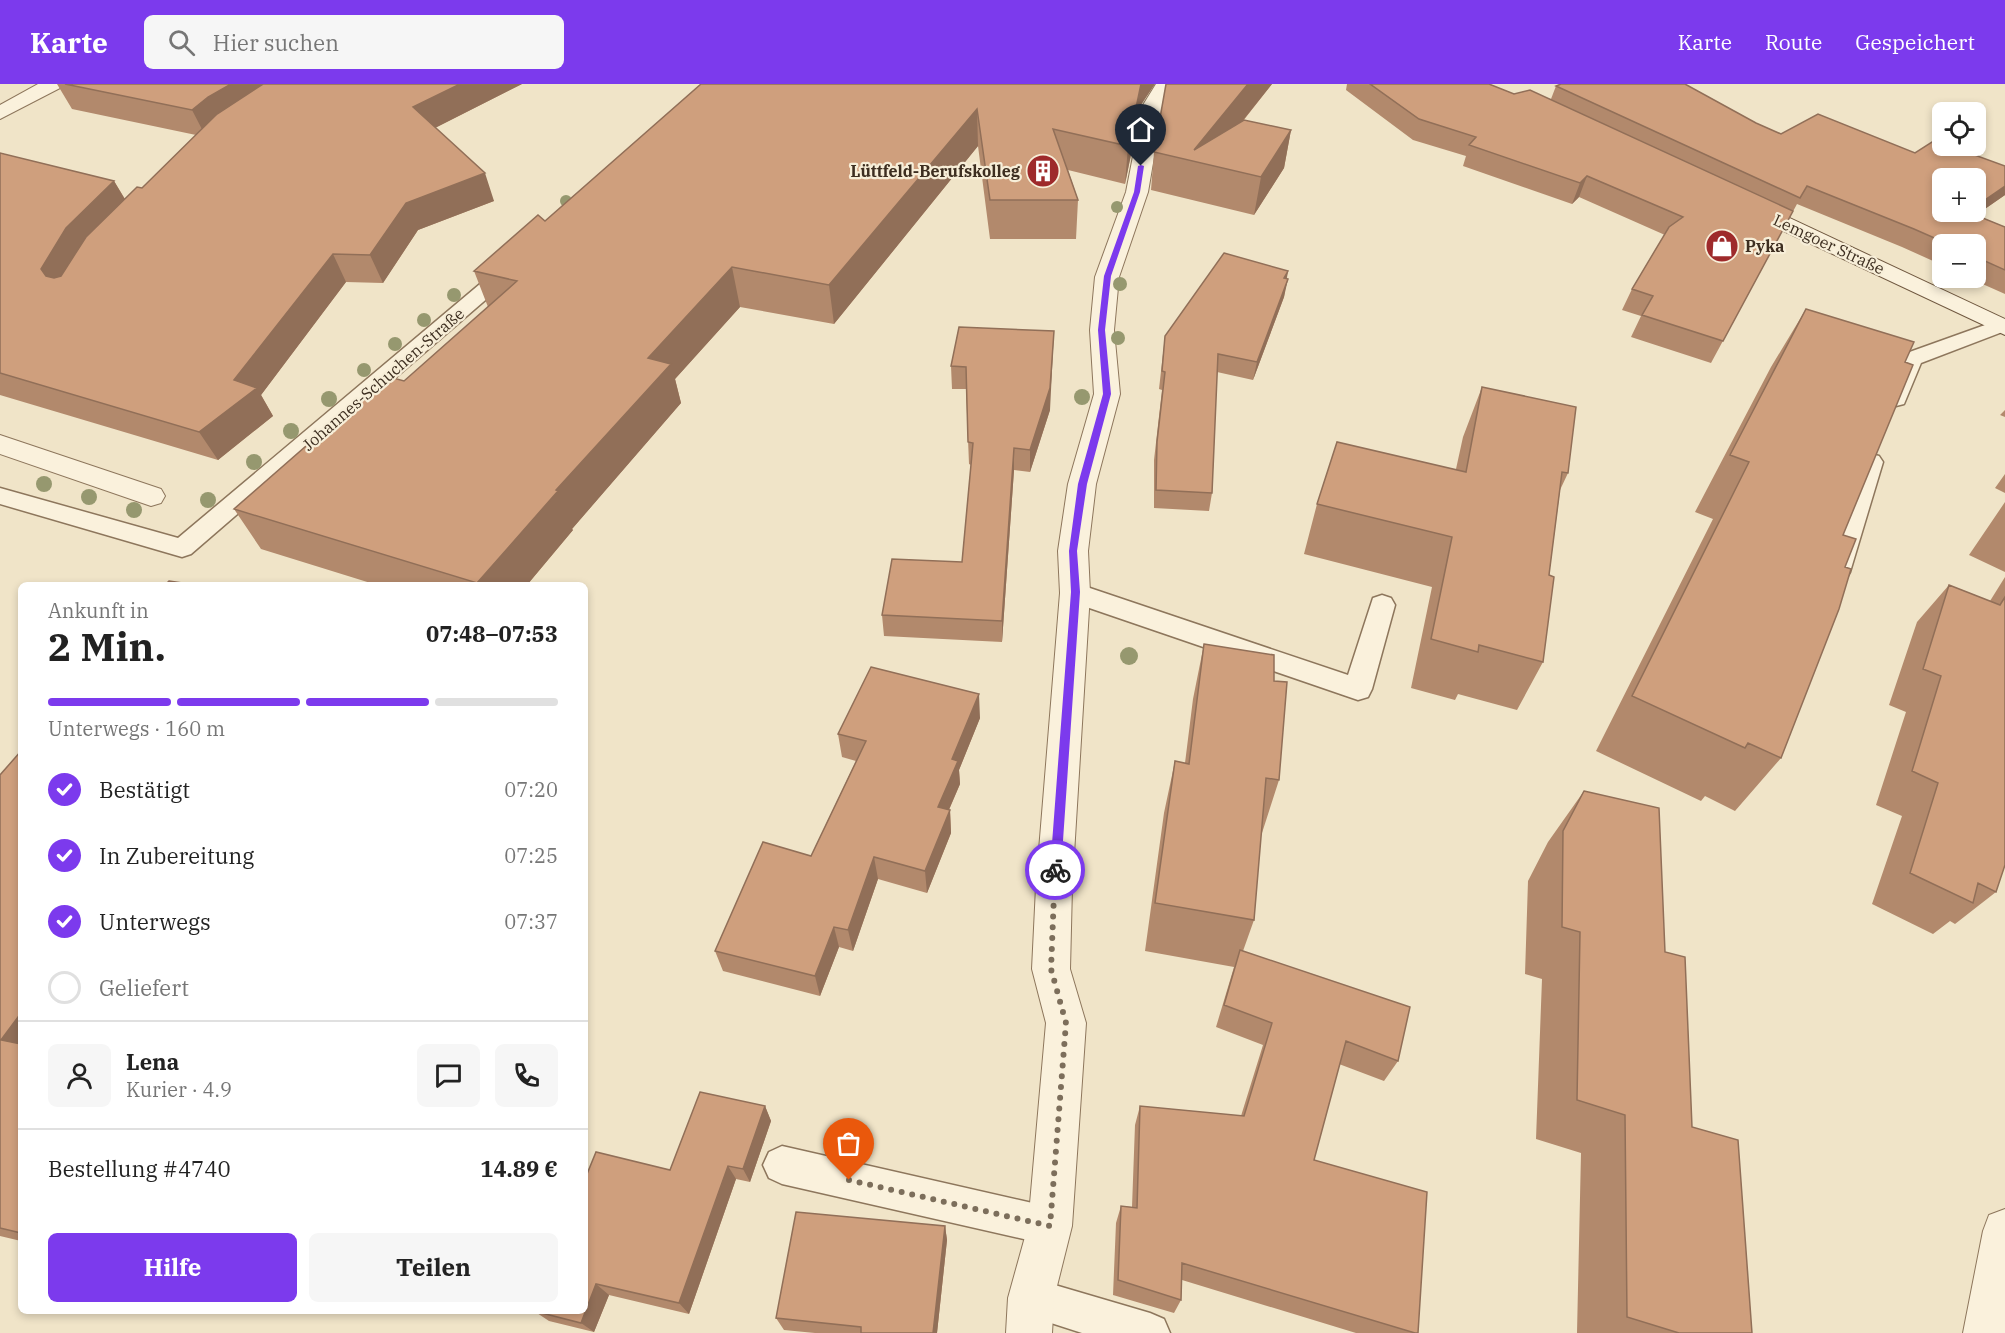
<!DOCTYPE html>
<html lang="de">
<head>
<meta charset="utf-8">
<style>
	body { margin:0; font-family:"IBM Plex Serif",serif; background:#f6f6f6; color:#222; height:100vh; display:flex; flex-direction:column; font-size:22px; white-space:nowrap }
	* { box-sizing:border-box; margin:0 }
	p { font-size:20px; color:#767676 }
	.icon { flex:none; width:33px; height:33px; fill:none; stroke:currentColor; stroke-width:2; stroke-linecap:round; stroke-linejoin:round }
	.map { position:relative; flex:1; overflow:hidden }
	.drawer { position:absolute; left:18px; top:498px; width:570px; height:732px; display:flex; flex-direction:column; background:#fff; border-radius:9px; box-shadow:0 3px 9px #0003 }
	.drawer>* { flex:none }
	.buttons { position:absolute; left:1932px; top:18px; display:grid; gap:12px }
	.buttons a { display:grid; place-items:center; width:54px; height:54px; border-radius:9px; background:#fff; box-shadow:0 3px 9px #0003; font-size:30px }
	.pin { position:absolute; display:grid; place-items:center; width:51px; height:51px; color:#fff; margin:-62px -26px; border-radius:50% 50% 50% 0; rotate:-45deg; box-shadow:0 0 6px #0007 }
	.pin .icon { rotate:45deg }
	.courier { position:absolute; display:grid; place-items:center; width:60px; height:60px; margin:-30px; border:4px solid #7c3aed; border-radius:50%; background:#fff; color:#222; box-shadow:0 2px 8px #0007 }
	.head em { font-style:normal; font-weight:700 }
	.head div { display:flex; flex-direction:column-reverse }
	.head { display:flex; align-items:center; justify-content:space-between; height:102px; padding:0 30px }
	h1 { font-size:39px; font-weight:700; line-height:45px }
	.bar { display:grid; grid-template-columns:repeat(4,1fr); gap:9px 6px; align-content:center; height:72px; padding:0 30px }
	.bar i { height:8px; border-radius:4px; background:#e0e0e0 }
	.bar .on { background:#7c3aed }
	.bar p { grid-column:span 4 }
	.line { display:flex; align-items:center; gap:15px; padding:0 30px; border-top:2px solid #e0e0e0 }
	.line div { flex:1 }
	.round { display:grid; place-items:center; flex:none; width:63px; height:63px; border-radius:9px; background:#f6f6f6 }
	ol { padding:0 30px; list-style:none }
	li { display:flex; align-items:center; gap:18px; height:66px }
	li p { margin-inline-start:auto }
	li .icon { padding:6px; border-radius:50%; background:#7c3aed; color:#fff; stroke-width:4 }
	li:last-child { color:#767676 }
	li i { width:33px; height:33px; border:3px solid #e0e0e0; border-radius:50% }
	.cta { display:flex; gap:12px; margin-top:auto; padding:12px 30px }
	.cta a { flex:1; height:69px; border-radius:9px; background:#7c3aed; color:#fff; font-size:24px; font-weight:700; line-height:69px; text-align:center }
	.cta a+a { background:#f6f6f6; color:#222 }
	header { display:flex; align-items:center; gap:36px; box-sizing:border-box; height:84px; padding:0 30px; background:#7c3aed; color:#fff }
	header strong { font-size:28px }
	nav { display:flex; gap:33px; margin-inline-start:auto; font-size:21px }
	.search { width:420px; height:54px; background:#f6f6f6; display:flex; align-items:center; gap:15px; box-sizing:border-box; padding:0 21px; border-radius:9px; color:#767676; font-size:22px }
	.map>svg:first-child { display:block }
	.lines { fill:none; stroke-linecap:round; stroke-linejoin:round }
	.lane-casing { stroke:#8d765c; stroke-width:3 }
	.street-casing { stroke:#8d765c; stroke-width:2 }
	.secondary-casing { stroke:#6f573f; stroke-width:2 }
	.lane { fill:#faf1dc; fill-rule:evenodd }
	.street { fill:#faf1dc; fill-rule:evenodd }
	.secondary { fill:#faf1dc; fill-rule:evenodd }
	.tree { fill:#96986f }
	.wall { fill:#b2896c }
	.shaded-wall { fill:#916f58 }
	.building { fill:#cf9f7d; stroke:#916f58; stroke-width:1.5 }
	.route { fill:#7c3aed }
	.done { stroke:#7c6e5b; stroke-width:6; stroke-dasharray:0 10.8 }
	.labels { text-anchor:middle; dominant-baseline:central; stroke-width:4.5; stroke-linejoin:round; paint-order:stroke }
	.far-poi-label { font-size:16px; font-weight:bold; fill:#3d2e20; stroke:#f7eed8; text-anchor:end }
	.far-street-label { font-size:16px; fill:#3d2e20; stroke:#f7eed8 }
</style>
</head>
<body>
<header>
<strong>Karte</strong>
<div class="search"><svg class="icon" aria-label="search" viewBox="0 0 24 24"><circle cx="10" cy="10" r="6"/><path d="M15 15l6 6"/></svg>Hier suchen</div>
<nav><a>Karte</a><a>Route</a><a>Gespeichert</a></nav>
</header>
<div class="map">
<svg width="2005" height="1249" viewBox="0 0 2005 1249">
	<rect width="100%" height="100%" fill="#f0e4c8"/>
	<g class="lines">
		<defs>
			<path id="lane" d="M512,177L519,179L522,183L519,187L191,470L182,473L0,420V404L178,454L505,179Z
				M1999,236L2005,237V247L1921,279L1904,320L1896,322L1888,320L1885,315L1904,270Z
				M1871,370L1879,372L1883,378L1850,488L1846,495L1837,497L1828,495L1824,488L1850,402L1863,372Z
				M1075,499L1348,591L1373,514L1382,511L1391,514L1395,521L1372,605L1368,613L1358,616L1066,516L1062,509L1066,502Z
				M782,1062L1050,1123L1063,1129L1069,1142L1063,1155L1050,1161L782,1100L769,1094L763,1081L769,1068Z
				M1031,1194L1150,1229L1164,1235L1170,1249H1082L1017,1228L1011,1214L1017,1200Z"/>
			<path id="street" d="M38,0H63L60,4L0,35V21Z
				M1156,0H1179L1163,21L1148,108L1119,193L1114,246L1120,310L1096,400L1088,467L1090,509L1072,803L1070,885L1086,939L1072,1142L1054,1214L1052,1249H1006L1008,1214L1028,1142L1046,939L1032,885L1036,803L1060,509L1058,467L1068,400L1094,310L1090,246L1095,193L1126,108L1143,21Z
				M0,351L161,405L165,412L161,419L151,422L0,370Z
				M2005,1125V1249H1963L1983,1147L1989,1131Z"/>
			<path id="secondary" d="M1747,114L2005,235V251L1739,126L1736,121L1739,116Z"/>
		</defs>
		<use href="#lane" class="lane-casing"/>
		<use href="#street" class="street-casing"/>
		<use href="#secondary" class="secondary-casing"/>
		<use href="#lane" class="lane"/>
		<use href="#street" class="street"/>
		<use href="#secondary" class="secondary"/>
	</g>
	<g class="tree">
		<circle cx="566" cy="117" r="6"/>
		<circle cx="1117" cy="123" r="6"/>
		<circle cx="1120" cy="200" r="7"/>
		<circle cx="454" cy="211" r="7"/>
		<circle cx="424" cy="236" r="7"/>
		<circle cx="1118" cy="254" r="7"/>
		<circle cx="395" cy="260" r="7"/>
		<circle cx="364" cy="286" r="7"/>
		<circle cx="1082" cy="313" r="8"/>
		<circle cx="329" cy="315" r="8"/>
		<circle cx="291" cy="347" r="8"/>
		<circle cx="254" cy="378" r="8"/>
		<circle cx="44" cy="400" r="8"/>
		<circle cx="89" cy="413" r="8"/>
		<circle cx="208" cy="416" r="8"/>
		<circle cx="134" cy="426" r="8"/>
		<circle cx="1129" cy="572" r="9"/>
	</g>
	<path class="wall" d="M57,0H522L435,44L494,117L418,146L383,199L346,198L261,311L273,332L218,376L0,311V69L114,97L125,115L142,104L196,51L72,25Z
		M701,0L1141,21L1125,100L1068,86L1078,116L1076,155H990L978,62L834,240L740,223L675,295L681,319L572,445L573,446L527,501H377L261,465L234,425L404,297L488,223L474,187L545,137Z
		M1166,0H1272L1243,37L1291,46L1284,84L1254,131L1151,106L1154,68Z
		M1347,0H1489L1514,10L1551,15L1556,2L1756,39L1781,50L2005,111L1976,131L2005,143V210L1969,194H1976V160H1942V181L1902,163L1797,120L1711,279L1631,253L1641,232L1622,226L1632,205L1665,151L1579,113L1572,120L1463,82L1466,72L1413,56L1346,6Z
		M1288,187L1284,213L1253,296L1217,288L1212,409L1209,427L1154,424V376L1162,306L1159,305L1165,252Z
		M1806,225L1905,278L1843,451L1845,483L1781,674L1735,727L1705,712L1701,717L1596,667L1713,435L1695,428L1771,283Z
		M959,243L1050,326L1030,388L1014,386L1002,558L884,552L882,531L962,478L971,381L969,380L966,305H952L951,282Z
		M1482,303L1568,389L1560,406L1549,491L1543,578L1517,626L1458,610L1455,616L1411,604L1432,503L1304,470L1317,420L1456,385L1463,353Z
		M2005,326V333L2000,331Z
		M2005,390V409L1995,404Z
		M2005,418V488L1969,471Z
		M2005,493V781L1996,808L1955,840L1950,837L1933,850L1872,820L1902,732L1876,721L1906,628L1889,621L1917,538L1949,501L1990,517Z
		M1204,560L1279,696L1262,749L1261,748L1254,836L1243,867L1398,977L1384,997L1339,980L1314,1076L1418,1249H1356L1182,1196L1181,1216L1174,1229L1113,1211L1116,1139L1121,1122L1132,1123L1135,1041L1140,1022L1241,1032L1263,961L1216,943L1234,883L1145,867L1164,729L1175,677L1185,679L1193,615Z
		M980,634L959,686L960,700L949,726H950L951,749L927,809L878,795L853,867L839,863L820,912L723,887L715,867L811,772L856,677L842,673L838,650Z
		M21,667V1157L0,1152V691Z
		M1584,707L1665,868L1692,1043L1752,1249H1577L1581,1069L1536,1055L1542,895L1525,890L1528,797L1548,758Z
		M765,1022L771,1037L750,1098L736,1095L689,1230L609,1211L594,1248L549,1237L534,1227L585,1095L670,1086Z
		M945,1142L947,1156L937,1249H815L784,1246L776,1234Z"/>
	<path class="shaded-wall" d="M231,0H288L206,53L192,26L208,13Z
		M460,0H522L423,50L413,23Z
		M1141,0H1155L1141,21L1125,100L1128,62Z
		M1248,0H1272L1208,80L1194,66Z
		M977,25L978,62L834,240L829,201Z
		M1291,46L1284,84L1254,131L1261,93Z
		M485,89L494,117L418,146L383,199L370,171L406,119Z
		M1587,92L1579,113L1572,120L1580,99Z
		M114,97L130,124L61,213L41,185L66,144Z
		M2005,102V111L1956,145L1968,128H1976V122Z
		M333,170L346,198L261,311L273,332L218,376L199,348L234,296Z
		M732,183L740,223L675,295L681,319L572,445L573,446L527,501H477V499L556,406L648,274Z
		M1288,187L1285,202L1288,195L1284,213L1253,296L1257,278L1284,194Z
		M1054,247L1050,326L1030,388V366Z
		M1014,364V386L1002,558V537Z
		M979,610L980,634L959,686L960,700L940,746L938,723L952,675Z
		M950,726L951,749L927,809L925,787Z
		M874,773L878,795L853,867L848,846Z
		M834,843L839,863L820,912L815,892Z
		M21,929V968L1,956Z
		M765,1022L771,1037L750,1098L743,1085Z
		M728,1082L736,1095L689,1230L679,1219Z
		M945,1142L947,1156L937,1249H933Z
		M596,1200L609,1211L594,1248L581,1239Z"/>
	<path class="building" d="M65,0H231L208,13L192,26Z
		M263,0H460L413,23L485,89L406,119L370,171L333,170L234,296L257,304L199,348L0,289V69L114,97L66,144L41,185L46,192L54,194L61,192L86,153L137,103L142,104L217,30Z
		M701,0H1141L1128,62L1053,45L1078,116H990L977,25L829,201L732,183L648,274L671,280L556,406L558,407L477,499L234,425L386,292L404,297L517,197L474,187L538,131L545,137Z
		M1166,0H1248L1194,66L1244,36L1291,46L1261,93L1154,68Z
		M1370,0H1489L1514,10L1530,6L1793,127L1723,257L1642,231L1653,212L1632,205L1669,143L1683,133L1587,92L1580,99L1469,61L1476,53L1419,35Z
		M1561,0H1685L1756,39L1781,50L1818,30L1915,69L1935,56L1942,59V62H1950L2005,82V102L1976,122V94H1942V128H1968L2005,143V186L1976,173V160H1948L1914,145L1807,102L1800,114L1556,2Z
		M1224,169L1288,187L1284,194L1288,195L1257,278L1218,270L1212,409L1156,406L1157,358L1165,288L1162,287L1165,252Z
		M1806,225L1914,258L1905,278L1913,281L1843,451L1856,455L1845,483L1851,485L1839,525L1781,674L1748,659L1745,664L1632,612L1749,378L1730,371Z
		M959,243L1054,247L1050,304L1030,366L1014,364L1002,537L882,531L892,475L962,478L973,359L968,358L966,283L951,282Z
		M1482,303L1576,323L1568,389L1562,388L1549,491L1554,493L1543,578L1479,561L1478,568L1431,555L1452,453L1317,420L1337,358L1466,388Z
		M169,497L196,501H165Z
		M1949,501L2000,521L2005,513V781L1996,808L1978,799L1973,819L1910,789L1938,699L1912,687L1941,592L1923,585Z
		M1204,560L1274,571V597L1287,598L1279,696L1266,694L1254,836L1155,819L1175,677L1189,680Z
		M871,583L979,610L952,675L958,677L938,723L950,726L925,787L874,773L848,846L834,843L815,892L715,867L763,758L811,772L866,657L838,650Z
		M21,667V929L1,956L21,960V1149L0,1144V691Z
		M1584,707L1659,724L1665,868L1685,873L1692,1043L1738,1056L1752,1249H1679L1627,1233L1625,1031L1577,1016L1580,848L1562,843L1563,747Z
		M1240,866L1410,923L1398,977L1346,957L1314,1076L1427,1108L1418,1249H1415L1182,1179L1181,1216L1118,1196L1121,1122L1137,1124L1140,1022L1244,1032L1272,939L1224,921Z
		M700,1008L765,1022L743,1085L728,1082L679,1219L596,1200L581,1239L534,1227H585V1095L596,1068L670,1086Z
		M796,1128L945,1142L933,1249H861V1243L776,1234Z"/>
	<path class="route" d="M1141,81L1144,82L1140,108L1111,192L1105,246L1111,310L1087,400L1077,467L1080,508L1061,786L1055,791L1050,786L1071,508L1069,467L1078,400L1103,310L1098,246L1104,192L1134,108L1138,82Z"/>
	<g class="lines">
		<path class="done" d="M849,1096L1050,1142L1066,939L1051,885L1055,786"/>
	</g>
	<defs>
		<symbol id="building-disc" viewBox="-11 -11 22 22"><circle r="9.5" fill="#9e2a2b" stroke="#f7eed8"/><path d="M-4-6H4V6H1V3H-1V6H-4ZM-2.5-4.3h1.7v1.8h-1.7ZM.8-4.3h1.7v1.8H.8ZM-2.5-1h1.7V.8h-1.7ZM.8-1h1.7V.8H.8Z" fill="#fff"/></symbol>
		<symbol id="shop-disc" viewBox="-11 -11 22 22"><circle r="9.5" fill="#9e2a2b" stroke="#f7eed8"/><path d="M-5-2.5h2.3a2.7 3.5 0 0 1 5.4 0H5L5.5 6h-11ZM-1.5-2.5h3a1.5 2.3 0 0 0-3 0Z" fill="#fff"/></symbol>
	</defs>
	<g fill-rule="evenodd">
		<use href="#building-disc" x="1024" y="68" width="38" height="38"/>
		<use href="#shop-disc" x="1703" y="143" width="38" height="38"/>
	</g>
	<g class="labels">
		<g class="far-poi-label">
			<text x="1020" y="87">Lüttfeld-Berufskolleg</text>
			<text x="1745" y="162" text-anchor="start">Pyka</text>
		</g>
		<g class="far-street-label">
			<text transform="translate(1829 160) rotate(25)">Lemgoer Straße</text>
			<text transform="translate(383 295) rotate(-41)">Johannes-Schuchen-Straße</text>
		</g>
	</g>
</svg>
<div class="buttons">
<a><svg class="icon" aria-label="locate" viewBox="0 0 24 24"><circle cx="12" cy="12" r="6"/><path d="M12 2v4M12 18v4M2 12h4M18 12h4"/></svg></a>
<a>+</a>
<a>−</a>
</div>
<div class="pin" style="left:849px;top:1096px;background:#ea580c"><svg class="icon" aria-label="bag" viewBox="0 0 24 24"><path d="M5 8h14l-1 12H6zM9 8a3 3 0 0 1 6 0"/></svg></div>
<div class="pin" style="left:1141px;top:82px;background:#1f2937"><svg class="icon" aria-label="home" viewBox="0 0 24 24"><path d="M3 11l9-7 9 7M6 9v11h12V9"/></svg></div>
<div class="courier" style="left:1055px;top:786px"><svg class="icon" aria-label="bike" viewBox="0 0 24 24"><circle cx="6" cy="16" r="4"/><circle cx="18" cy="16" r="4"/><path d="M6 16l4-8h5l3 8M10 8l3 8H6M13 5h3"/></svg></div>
<section class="drawer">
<div class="head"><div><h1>2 Min.</h1><p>Ankunft in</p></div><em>07:48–07:53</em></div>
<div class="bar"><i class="on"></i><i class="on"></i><i class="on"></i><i></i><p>Unterwegs · 160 m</p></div>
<ol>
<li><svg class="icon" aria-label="check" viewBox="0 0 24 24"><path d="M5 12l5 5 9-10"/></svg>Bestätigt<p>07:20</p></li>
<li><svg class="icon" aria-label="check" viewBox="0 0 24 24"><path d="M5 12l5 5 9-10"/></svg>In Zubereitung<p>07:25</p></li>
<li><svg class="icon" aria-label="check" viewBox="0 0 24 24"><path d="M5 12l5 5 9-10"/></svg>Unterwegs<p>07:37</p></li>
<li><i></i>Geliefert</li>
</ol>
<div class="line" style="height:108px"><a class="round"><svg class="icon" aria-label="person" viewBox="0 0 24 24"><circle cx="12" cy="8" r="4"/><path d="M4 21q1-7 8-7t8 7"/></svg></a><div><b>Lena</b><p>Kurier · 4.9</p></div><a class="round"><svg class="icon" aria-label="chat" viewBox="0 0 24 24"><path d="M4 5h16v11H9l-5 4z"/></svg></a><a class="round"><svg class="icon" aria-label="phone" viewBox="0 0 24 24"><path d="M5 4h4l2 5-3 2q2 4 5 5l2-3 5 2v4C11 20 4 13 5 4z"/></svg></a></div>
<div class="line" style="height:78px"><div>Bestellung #4740</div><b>14.89 €</b></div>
<div class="cta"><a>Hilfe</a><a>Teilen</a></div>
</section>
</div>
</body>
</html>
